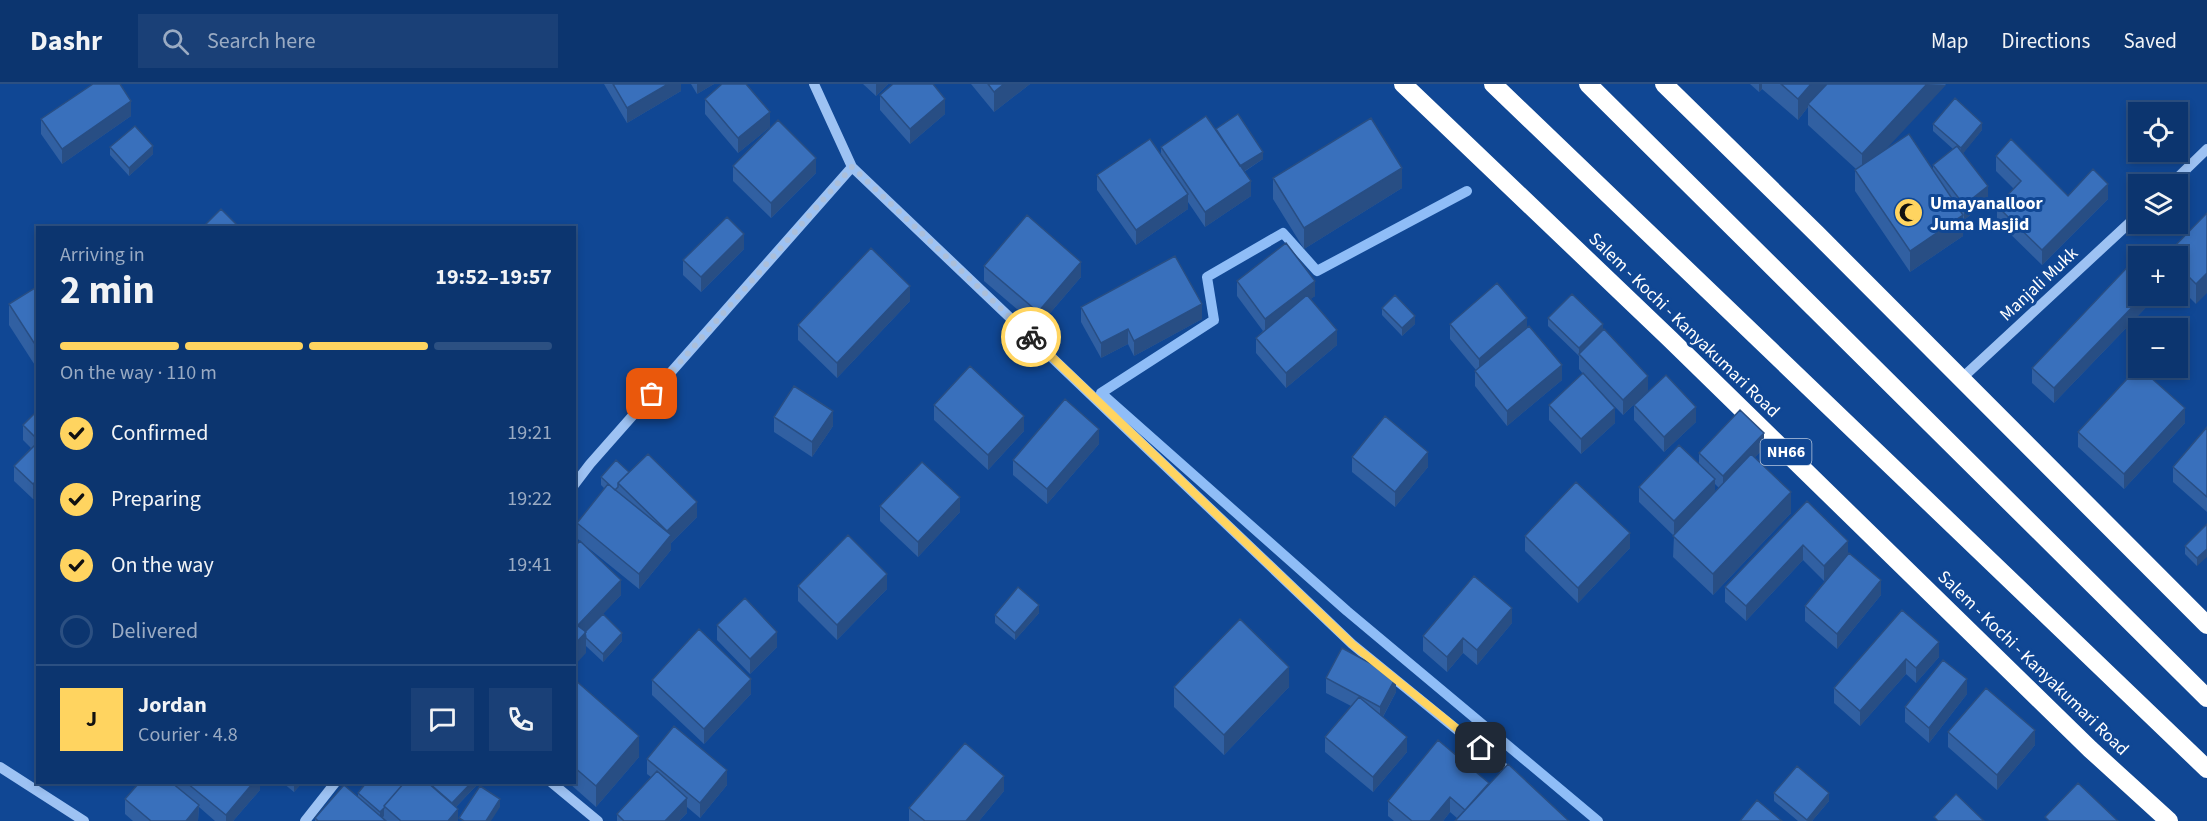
<!DOCTYPE html>
<html lang="en">
<head>
<meta charset="utf-8">
<style>
	body { margin:0; font-family:"Source Sans 3",sans-serif; background:#1a4077; color:#f1f3f6; height:100vh; display:flex; flex-direction:column; font-size:22px; white-space:nowrap }
	* { box-sizing:border-box; margin:0 }
	p { font-size:20px; color:#9aabc3 }
	.icon { flex:none; width:33px; height:33px; fill:none; stroke:currentColor; stroke-width:2; stroke-linecap:round; stroke-linejoin:round }
	.map { position:relative; flex:1; overflow:hidden }
	.sheet { position:absolute; left:36px; top:142px; width:540px; height:558px; display:flex; flex-direction:column; background:#0c356f; border-radius:0px; box-shadow:0 3px 9px #0003,0 0 0 2px #2c5082 }
	.sheet>* { flex:none }
	.fabs { position:absolute; left:2128px; top:18px; display:grid; gap:12px }
	.fabs a { display:grid; place-items:center; width:60px; height:60px; border-radius:0px; background:#0c356f; box-shadow:0 3px 9px #0003,0 0 0 2px #2c5082; font-size:30px }
	.pin { position:absolute; display:grid; place-items:center; width:51px; height:51px; color:#fff; margin:-26px; border-radius:12px; box-shadow:0 3px 9px #0006 }
	.courier { position:absolute; display:grid; place-items:center; width:60px; height:60px; margin:-30px; border:4px solid #ffd460; border-radius:50%; background:#fff; color:#222; box-shadow:0 2px 8px #0007 }
	.overview em { font-style:normal; font-weight:700 }
	.overview div { display:flex; flex-direction:column-reverse }
	.overview { display:flex; align-items:center; justify-content:space-between; height:102px; padding:0 24px }
	h1 { font-size:39px; font-weight:700; line-height:45px }
	.bar { display:grid; grid-template-columns:repeat(4,1fr); gap:9px 6px; align-content:center; height:72px; padding:0 24px }
	.bar i { height:8px; border-radius:4px; background:#2c5082 }
	.bar .current { background:#ffd460 }
	.bar p { grid-column:span 4 }
	.line { display:flex; align-items:center; gap:15px; padding:0 24px; border-top:2px solid #2c5082 }
	.line div { flex:1 }
	.round { display:grid; place-items:center; flex:none; width:63px; height:63px; border-radius:0px; background:#1a4077 }
	ol { padding:0 24px; list-style:none }
	li { display:flex; align-items:center; gap:18px; height:66px }
	li p { margin-inline-start:auto }
	li .icon { padding:6px; border-radius:50%; background:#ffd460; color:#111; stroke-width:4 }
	li:last-child { color:#9aabc3 }
	li i { width:33px; height:33px; border:3px solid #2c5082; border-radius:50% }
	header { display:flex; align-items:center; gap:36px; box-sizing:border-box; height:84px; padding:0 30px; background:#0c356f; border-bottom:2px solid #2c5082 }
	header strong { font-size:28px }
	nav { display:flex; gap:33px; margin-inline-start:auto; font-size:21px }
	.search { width:420px; height:54px; background:#1a4077; display:flex; align-items:center; gap:15px; box-sizing:border-box; padding:0 21px; border-radius:0px; color:#9aabc3; font-size:22px }
	.map>svg:first-child { display:block }
	.lines { fill:none; stroke-linecap:round; stroke-linejoin:round }
	.stream { stroke:#8fbdf7; stroke-width:10 }
	.minor { stroke:#9dc2f3; stroke-width:10 }
	.highway { stroke:#fff; stroke-width:18 }
	.wall { fill:#3160a2; fill-rule:evenodd }
	.shaded-wall { fill:#284e84 }
	.building { fill:#3970bc; stroke:#284e84; stroke-width:1.5 }
	.done { stroke:#abbfda; stroke-width:6; stroke-dasharray:0 10.8 }
	.route { stroke:#ffd460; stroke-width:8 }
	.labels { text-anchor:middle; dominant-baseline:central; stroke-width:6; stroke-linejoin:round; paint-order:stroke }
	.shield { fill:#104794; stroke:#b7c8df; stroke-width:1.5 }
	.shield-label { font-size:16px; font-weight:bold; fill:#fff }
	.poi-label { font-size:18px; font-weight:bold; fill:#fff; stroke:#104794; text-anchor:start }
	.street-label { font-size:18px; fill:#fff; stroke:#104794 }
</style>
</head>
<body>
<header>
<strong>Dashr</strong>
<div class="search"><svg class="icon" aria-label="search" viewBox="0 0 24 24"><circle cx="10" cy="10" r="6"/><path d="M15 15l6 6"/></svg>Search here</div>
<nav><a>Map</a><a>Directions</a><a>Saved</a></nav>
</header>
<div class="map">
<svg width="2207" height="737" viewBox="0 0 2207 737">
	<rect width="100%" height="100%" fill="#104794"/>
	<g class="lines">
		<path class="stream" d="M1467,107L1317,187L1283,149L1207,193L1214,236L1101,309L1347,527L1598,737"/>
		<path class="minor" d="M814,0L852,83L1352,560L1515,693
			M2171,100L2207,65
			M1961,295L2139,130
			M574,401L590,380L852,83
			M0,683L84,737
			M552,699L598,737
			M305,737L335,699"/>
		<path class="highway" d="M1403,0L1670,255L2090,665L2169,737
			M1493,0L2207,685
			M1588,0L2207,614
			M1664,0L1817,150L2207,541"/>
	</g>
	<path class="wall" d="M604,0H681V7L627,39Z
		M691,0H714L697,10Z
		M863,0H888L876,12Z
		M971,0H1030L994,28Z
		M1750,0H1946L1884,66L1933,87V81L1953,65L1933,47V40L1982,46L1963,69L1988,117L1964,136L1963,135V152L1910,188L1855,107V86L1856,85L1808,41V23L1798,36L1762,5L1759,8Z
		M880,11L945,30L910,60L880,26Z
		M705,15L770,43L738,69L705,30Z
		M131,32L62,80L41,50V35Z
		M110,63L153,70L129,92L110,71Z
		M1161,63L1263,75L1244,88L1251,112L1205,143L1188,118V125L1136,161L1097,106V91L1161,70Z
		M1996,72L2068,112L2108,115L2042,181L1997,137V122L2014,105L1996,87Z
		M733,82L816,89L771,134L733,97Z
		M1273,94L1402,104L1304,165L1273,115Z
		M2207,129L2196,220L2178,202V172H2167V170Z
		M744,165L701,208L683,191V176Z
		M984,182L1081,193L1038,243L984,197Z
		M1237,197L1315,212L1310,215L1337,261L1286,304L1256,269V254L1263,247L1237,212Z
		M38,202V286L9,241V220Z
		M2139,212H2157L2054,319L2032,299V284Z
		M910,217L837,294L798,256V241Z
		M1081,223L1202,235L1134,272L1128,260L1101,274L1081,238Z
		M1382,224L1415,240L1402,252L1382,231Z
		M1548,234L1603,246L1648,307L1623,331L1591,298L1615,339L1581,370L1549,336V321L1583,290L1579,285V272L1548,242Z
		M1450,240L1527,244L1562,296L1507,342L1475,302V287L1476,286L1450,255Z
		M934,321L1024,347L988,386L934,336Z
		M1634,321L1696,338L1664,368L1634,336Z
		M38,326V410L33,415L14,397V382L31,364L23,356V341Z
		M774,333L833,342L812,373L774,348Z
		M2185,339L2124,405L2078,363V348Z
		M2207,343V428L2173,398V383Z
		M1099,360L1047,420L1013,391V376Z
		M1764,364L1754,374L1791,429L1713,511L1673,473L1674,452L1639,418V403L1699,380V369ZM1715,400L1719,404L1715,409Z
		M1352,373L1428,383L1395,423L1352,388Z
		M629,388L697,433L671,459V466L639,505L586,462L621,511L589,544L622,557L603,578L586,562V569L580,457L577,454V439L605,405L601,401V393Z
		M1807,417L1848,470L1881,511L1837,565L1805,537V522L1838,481L1824,497L1803,476L1746,537L1725,518V503Z
		M880,422L960,428L918,473L880,437Z
		M2207,440L2197,482L2185,470V462Z
		M1525,452L1630,464L1578,519L1525,467Z
		M798,502L887,505L837,556L798,517Z
		M1902,526L1939,573L1916,599L1906,590L1860,642L1834,619V604Z
		M1039,529L1015,556L995,539V531Z
		M1512,539L1477,581L1463,569L1447,588L1423,567V552Z
		M717,541L777,563L750,590L717,556Z
		M1326,594L1396,608L1383,633L1407,668L1373,708L1325,668V653L1351,622L1326,609Z
		M574,595L639,673L596,723L569,699H574Z
		M652,596L751,610L704,660L652,611Z
		M1174,603H1289L1224,671L1174,623Z
		M1967,610L1929,659L1905,638V623Z
		M1948,648L2035,661L1997,706L1948,663Z
		M647,675L727,701L700,734L687,723V729L679,737H617V730L651,693L647,690Z
		M139,699H260V706L233,737H215L199,723L198,737H133L125,730V715Z
		M283,699H302L294,708Z
		M476,699V702L456,723L458,737H315V734L358,713V709Z
		M1489,699L1457,734L1450,728L1443,737H1394L1388,732V717Z
		M1004,707L979,737H909V724Z
		M1774,709L1829,717L1812,737H1798L1774,717Z"/>
	<path class="shaded-wall" d="M668,0H681V7L627,39V24Z
		M697,0H714L697,10Z
		M876,0H888L876,12Z
		M1004,0H1030L994,28V8Z
		M1759,0H1762V5L1759,8Z
		M1811,0H1829L1808,20V23L1798,36V15Z
		M1927,0L1946,1L1862,91V70Z
		M945,15V30L910,60V45Z
		M131,17V32L62,80V65Z
		M770,28V43L738,69V54Z
		M1982,39V46L1961,72V64Z
		M153,62V70L129,92V84Z
		M1263,68V75L1240,90V82Z
		M816,74V89L771,134V119Z
		M1402,84V104L1304,165V144Z
		M1251,97V112L1205,143V128Z
		M2108,100V115L2042,181V166Z
		M1988,102V117L1964,136V121Z
		M1188,110V125L1136,161V146Z
		M1963,131V152L1910,188V167Z
		M744,150V165L701,208V193Z
		M1081,178V193L1038,243V228Z
		M2207,189V209L2196,220V200Z
		M1315,197V212L1265,250V235Z
		M910,202V217L837,294V279Z
		M2143,212H2157L2054,319V304Z
		M1202,220V235L1134,272V257Z
		M1415,232V240L1402,252V244Z
		M1527,234V249L1479,290V275Z
		M1603,240V248L1579,270V264Z
		M1128,245V260L1101,274V259Z
		M1337,246V261L1286,304V289Z
		M1562,281V296L1507,342V327Z
		M1648,292V307L1623,331V316Z
		M1696,323V338L1664,368V353Z
		M1615,324V339L1581,370V355Z
		M2185,324V339L2124,405V390Z
		M833,327V342L812,373V358Z
		M1024,332V347L988,386V371Z
		M1099,345V360L1047,420V405Z
		M1764,349V364L1723,407V392Z
		M1428,368V383L1395,423V408Z
		M38,395V410L33,415V400Z
		M1715,395V410L1674,452V437Z
		M1791,408V429L1713,511V490Z
		M960,413V428L918,473V458Z
		M697,418V433L671,459V466L639,505V490L667,456V447Z
		M1630,449V464L1578,519V504Z
		M1848,457V472L1824,497V482Z
		M1803,461V476L1746,537V522Z
		M2207,465V473L2197,482V474Z
		M887,490V505L837,556V541Z
		M621,496V511L577,558V543Z
		M1881,496V511L1837,565V550Z
		M1039,521V529L1015,556V549Z
		M1512,524V539L1477,581V566Z
		M586,548V569L574,582V561Z
		M777,548V563L750,590V575Z
		M622,549V557L603,578V570Z
		M1463,554V569L1447,588V573Z
		M1939,558V573L1916,599V584Z
		M1906,575V590L1860,642V627Z
		M1289,583V603L1224,671V651Z
		M1396,593V608L1380,638V623Z
		M751,595V610L704,660V645Z
		M1967,595V610L1929,659V644Z
		M2035,646V661L1997,706V691Z
		M639,652V673L596,723V702Z
		M1407,653V668L1373,708V693Z
		M727,686V701L700,734V719Z
		M1004,692V707L979,737H966Z
		M253,699H260V706L233,737H226V731Z
		M294,699H302L294,708Z
		M471,699H476V702L451,728V720Z
		M1829,709V717L1812,737H1807Z
		M1450,713V728L1443,737H1430Z
		M687,714V729L679,737H665Z
		M500,715V723L491,737H486Z
		M199,721L198,737H186Z
		M384,724V732L380,736V728Z
		M458,725V737H448Z"/>
	<path class="building" d="M93,0H120L131,17L62,65L41,35Z
		M613,0H668L627,24Z
		M722,0H746L770,28L738,54L705,15Z
		M893,0H933L945,15L910,45L880,11Z
		M988,0H1004L994,8Z
		M1781,0H1811L1798,15Z
		M1827,0H1927L1862,70L1808,20Z
		M1955,14L1982,39L1961,64L1933,40Z
		M1238,30L1263,68L1240,82L1216,45Z
		M1206,32L1251,97L1205,128L1161,63Z
		M1371,34L1402,84L1304,144L1273,94Z
		M778,36L816,74L771,119L733,82Z
		M135,42L153,62L129,84L110,63Z
		M1909,50L1963,131L1910,167L1855,86Z
		M1150,55L1188,110L1136,146L1097,91Z
		M2011,55L2068,112L2093,85L2108,100L2042,166L1997,122L2021,97L1996,72Z
		M1957,62L1988,102L1964,121L1933,81Z
		M221,125L240,144H202Z
		M2207,129V189L2196,200L2178,182V172H2169L2167,170Z
		M1027,131L1081,178L1038,228L984,182Z
		M727,133L744,150L701,193L683,176Z
		M1286,159L1315,197L1265,235L1237,197Z
		M871,164L910,202L837,279L798,241Z
		M1175,172L1202,220L1134,257L1128,245L1101,259L1081,223Z
		M2138,172L2139,173V212H2143L2054,304L2032,284Z
		M1497,199L1527,234L1479,275L1450,240Z
		M38,202V265L9,220Z
		M1572,210L1603,240L1579,264L1548,234Z
		M1307,211L1337,246L1286,289L1256,254Z
		M1395,211L1415,232L1402,244L1382,224Z
		M1529,242L1562,281L1507,327L1475,287Z
		M1604,245L1648,292L1623,316L1579,270Z
		M970,282L1024,332L988,371L934,321Z
		M2139,282V284H2140L2185,324L2124,390L2078,348Z
		M1583,289L1615,324L1581,355L1549,321Z
		M1666,291L1696,323L1664,353L1634,321Z
		M794,302L833,327L812,358L774,333Z
		M1065,315L1099,345L1047,405L1013,376Z
		M38,326V356L23,341Z
		M1740,326L1764,349L1723,392L1699,369Z
		M1385,332L1428,368L1395,408L1352,373Z
		M2207,343V413L2173,383Z
		M38,358V395L33,400L14,382Z
		M1679,361L1715,395L1674,437L1639,403Z
		M648,370L697,418L667,447L618,399Z
		M1751,370L1791,408L1713,490L1673,452Z
		M616,376L629,388L618,399V403L615,406L601,393Z
		M922,378L960,413L918,458L880,422Z
		M1576,398L1630,449L1578,504L1525,452Z
		M608,400L671,451L639,490L577,439Z
		M1807,417L1848,457L1824,482L1803,461L1746,522L1725,503Z
		M2207,440V465L2197,474L2185,462Z
		M848,451L887,490L837,541L798,502Z
		M580,457L621,496L578,541L574,539V463Z
		M1849,469L1881,496L1837,550L1805,522Z
		M1474,492L1512,524L1477,566L1463,554L1447,573L1423,552Z
		M1018,503L1039,521L1015,549L995,531Z
		M745,514L777,548L750,575L717,541Z
		M1902,526L1939,558L1916,584L1906,575L1860,627L1834,604Z
		M603,530L622,549L603,570L586,554L585,548Z
		M1240,535L1289,583L1224,651L1174,603Z
		M574,539L586,548L574,561Z
		M699,545L751,595L704,645L652,596Z
		M1342,564L1396,593L1380,623L1326,594Z
		M1943,576L1967,595L1929,644L1905,623Z
		M574,595L639,652L596,702L574,683Z
		M1986,604L2035,646L1997,691L1948,648Z
		M1359,613L1407,653L1373,693L1325,653Z
		M674,642L727,686L700,719L647,675Z
		M1438,656L1489,699L1465,726L1450,713L1430,737H1412L1388,717Z
		M965,659L1004,692L966,737H925L909,724Z
		M1508,680L1569,737H1455Z
		M1797,682L1829,709L1807,736L1774,709Z
		M657,687L687,714L665,737H624L617,730Z
		M139,699H172L199,721L186,737H151L125,715Z
		M187,699H253L226,731Z
		M366,699H404L384,722L385,723L380,728L358,709Z
		M404,699H428L458,725L448,737H401L384,722Z
		M429,699H471L452,719Z
		M2078,699L2118,737H2049L2045,733Z
		M344,701L386,737H318L315,734Z
		M480,702L500,715L486,737H464L459,734Z
		M1956,710L1984,737H1938L1934,733Z
		M1757,716L1782,737H1740Z"/>
	<g class="lines">
		<path class="done" d="M652,310L852,83L1031,253"/>
		<path class="route" d="M1031,253L1352,560L1481,664"/>
	</g>
	<defs>
		<symbol id="mosque-disc" viewBox="-11 -11 22 22"><circle r="9.5" fill="#ffd460" stroke="#104794"/><path d="M3.5-4.9A6 6 0 1 0 3.5 4.9A5 5 0 1 1 3.5-4.9Z" fill="#111"/></symbol>
	</defs>
	<g fill-rule="evenodd">
		<use href="#mosque-disc" x="1892" y="112" width="33" height="33"/>
	</g>
	<g class="labels">
		<rect class="shield" x="1760.5" y="355" width="51" height="26" rx="4.5"/>
		<g class="shield-label">
			<text x="1786" y="368">NH66</text>
		</g>
		<g class="poi-label">
			<text x="1930" y="119">Umayanalloor<tspan x="1930" dy="21">Juma Masjid</tspan></text>
		</g>
		<g class="street-label">
			<text transform="translate(2039 200) rotate(-43)">Manjali Mukk</text>
			<text transform="translate(1684 241) rotate(44)">Salem - Kochi - Kanyakumari Road</text>
			<text transform="translate(2033 579) rotate(44)">Salem - Kochi - Kanyakumari Road</text>
		</g>
	</g>
</svg>
<div class="fabs">
<a><svg class="icon" aria-label="locate" viewBox="0 0 24 24"><circle cx="12" cy="12" r="6"/><path d="M12 2v4M12 18v4M2 12h4M18 12h4"/></svg></a>
<a><svg class="icon" aria-label="layers" viewBox="0 0 24 24"><path d="M12 4l9 5-9 5-9-5zM3 14l9 5 9-5"/></svg></a>
<a>+</a>
<a>−</a>
</div>
<div class="pin" style="left:652px;top:310px;background:#ea580c"><svg class="icon" aria-label="bag" viewBox="0 0 24 24"><path d="M5 8h14l-1 12H6zM9 8a3 3 0 0 1 6 0"/></svg></div>
<div class="pin" style="left:1481px;top:664px;background:#1f2937"><svg class="icon" aria-label="home" viewBox="0 0 24 24"><path d="M3 11l9-7 9 7M6 9v11h12V9"/></svg></div>
<div class="courier" style="left:1031px;top:253px"><svg class="icon" aria-label="bike" viewBox="0 0 24 24"><circle cx="6" cy="16" r="4"/><circle cx="18" cy="16" r="4"/><path d="M6 16l4-8h5l3 8M10 8l3 8H6M13 5h3"/></svg></div>
<section class="sheet">
<div class="overview"><div><h1>2 min</h1><p>Arriving in</p></div><em>19:52–19:57</em></div>
<div class="bar"><i class="current"></i><i class="current"></i><i class="current"></i><i></i><p>On the way · 110 m</p></div>
<ol>
<li><svg class="icon" aria-label="check" viewBox="0 0 24 24"><path d="M5 12l5 5 9-10"/></svg>Confirmed<p>19:21</p></li>
<li><svg class="icon" aria-label="check" viewBox="0 0 24 24"><path d="M5 12l5 5 9-10"/></svg>Preparing<p>19:22</p></li>
<li><svg class="icon" aria-label="check" viewBox="0 0 24 24"><path d="M5 12l5 5 9-10"/></svg>On the way<p>19:41</p></li>
<li><i></i>Delivered</li>
</ol>
<div class="line" style="height:108px"><b class="round" style="background:#ffd460;color:#111">J</b><div><b>Jordan</b><p>Courier · 4.8</p></div><a class="round"><svg class="icon" aria-label="chat" viewBox="0 0 24 24"><path d="M4 5h16v11H9l-5 4z"/></svg></a><a class="round"><svg class="icon" aria-label="phone" viewBox="0 0 24 24"><path d="M5 4h4l2 5-3 2q2 4 5 5l2-3 5 2v4C11 20 4 13 5 4z"/></svg></a></div>
</section>
</div>
</body>
</html>
